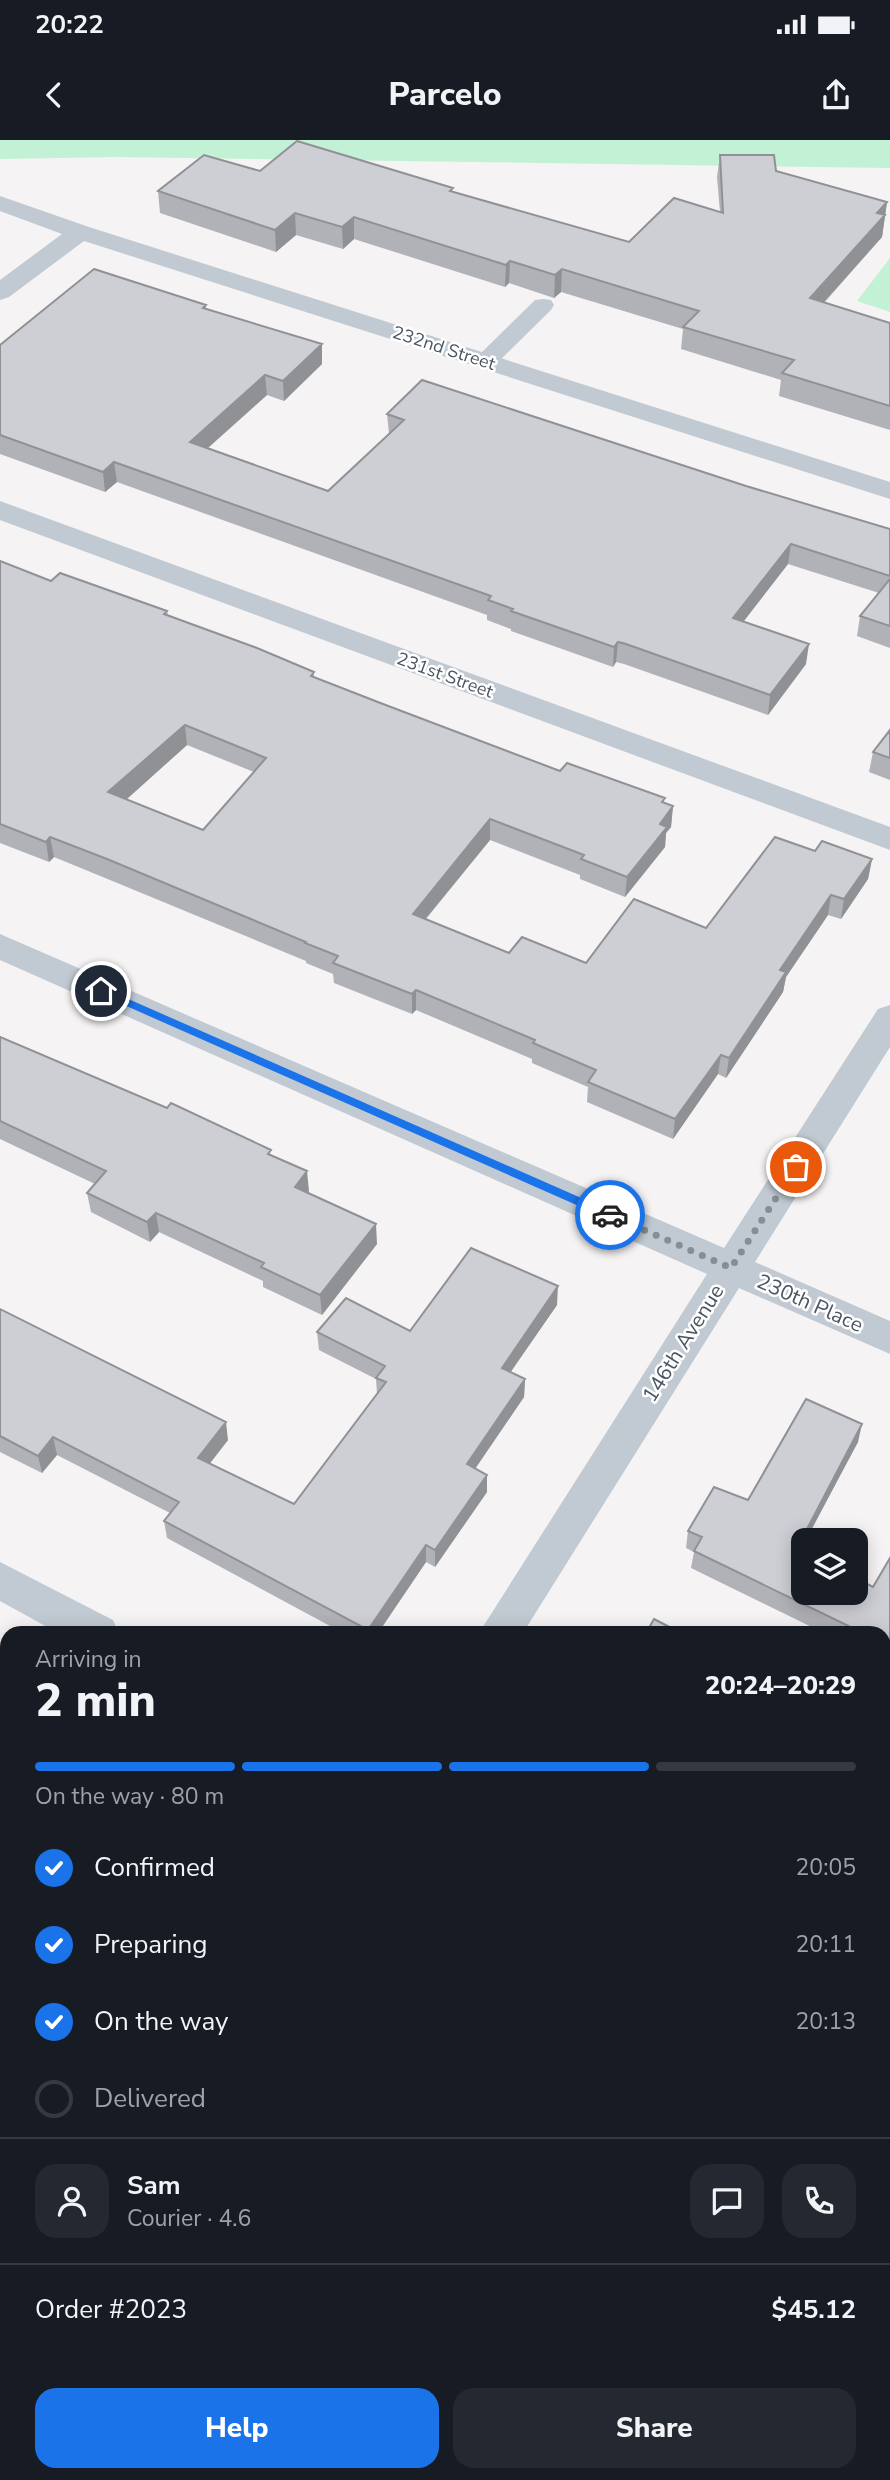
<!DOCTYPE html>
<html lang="en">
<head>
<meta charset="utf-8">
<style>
	body { margin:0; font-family:"Nunito Sans",sans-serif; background:#242831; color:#f1f3f6; height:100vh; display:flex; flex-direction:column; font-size:26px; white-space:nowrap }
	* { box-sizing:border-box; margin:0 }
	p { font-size:23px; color:#9ea1a6 }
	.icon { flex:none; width:38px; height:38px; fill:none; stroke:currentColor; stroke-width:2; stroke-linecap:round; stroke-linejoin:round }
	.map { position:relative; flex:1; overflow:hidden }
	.panel { position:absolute; left:0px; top:1486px; width:891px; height:856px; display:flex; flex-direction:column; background:#171b24; border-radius:21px 21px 0 0; box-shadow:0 4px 18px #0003 }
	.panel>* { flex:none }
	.tools { position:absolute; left:791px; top:1388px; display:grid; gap:14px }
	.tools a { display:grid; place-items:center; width:77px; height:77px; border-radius:14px; background:#171b24; box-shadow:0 4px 18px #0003; font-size:35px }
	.pin { position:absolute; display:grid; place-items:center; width:60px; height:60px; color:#fff; margin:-30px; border:4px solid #fff; border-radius:50%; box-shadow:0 2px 7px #0007 }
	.courier { position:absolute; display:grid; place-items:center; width:70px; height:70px; margin:-35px; border:5px solid #1a73e8; border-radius:50%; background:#fff; color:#222; box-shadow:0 2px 9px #0007 }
	.head em { font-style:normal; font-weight:800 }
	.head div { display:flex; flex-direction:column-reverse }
	.head { display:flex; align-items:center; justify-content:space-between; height:119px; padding:0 35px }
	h1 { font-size:46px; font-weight:800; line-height:52px }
	.bar { display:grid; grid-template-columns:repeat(4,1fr); gap:10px 7px; align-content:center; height:84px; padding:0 35px }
	.bar i { height:9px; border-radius:5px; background:#363941 }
	.bar .current { background:#1a73e8 }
	.bar p { grid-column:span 4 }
	.line { display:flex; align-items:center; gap:18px; padding:0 35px; border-top:2px solid #363941 }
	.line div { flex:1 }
	.round { display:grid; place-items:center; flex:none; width:74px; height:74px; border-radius:21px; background:#242831 }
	ol { padding:0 35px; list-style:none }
	li { display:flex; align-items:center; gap:21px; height:77px }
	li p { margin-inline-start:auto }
	li .icon { padding:7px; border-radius:50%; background:#1a73e8; color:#fff; stroke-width:4 }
	li:last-child { color:#9ea1a6 }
	li i { width:38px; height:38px; border:4px solid #363941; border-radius:50% }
	.cta { display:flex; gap:14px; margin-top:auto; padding:14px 35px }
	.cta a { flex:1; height:80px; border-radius:21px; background:#1a73e8; color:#fff; font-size:28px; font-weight:800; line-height:80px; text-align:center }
	.cta a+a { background:#242831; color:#f1f3f6 }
	.status { display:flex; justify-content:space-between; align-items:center; height:49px; padding:0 35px; background:#171b24; direction:ltr }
	.status svg { height:19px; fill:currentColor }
	header { display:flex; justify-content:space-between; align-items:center; height:91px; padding:0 35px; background:#171b24; font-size:32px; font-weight:800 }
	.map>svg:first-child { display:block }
	.green { fill:#c3f1d5 }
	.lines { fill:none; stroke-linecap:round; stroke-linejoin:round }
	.service { fill:#c1cad2; fill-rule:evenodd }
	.minor { fill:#c1cad2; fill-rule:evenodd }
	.wall { fill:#b0b2b7; fill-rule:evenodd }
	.shaded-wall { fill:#909195 }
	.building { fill:#cdcfd5; stroke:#909195; stroke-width:2; fill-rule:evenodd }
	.route { fill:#1a73e8 }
	.done { stroke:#868d94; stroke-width:7; stroke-dasharray:0 12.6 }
	.labels { text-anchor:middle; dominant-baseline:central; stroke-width:5; stroke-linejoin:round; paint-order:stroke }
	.far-street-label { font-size:18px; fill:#4a5661; stroke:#fff }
	.street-label { font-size:21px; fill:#4a5661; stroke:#fff }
</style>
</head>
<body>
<div class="status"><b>20:22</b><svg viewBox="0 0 49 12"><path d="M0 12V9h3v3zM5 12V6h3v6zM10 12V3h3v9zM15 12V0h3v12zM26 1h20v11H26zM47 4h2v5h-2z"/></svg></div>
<header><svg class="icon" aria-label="back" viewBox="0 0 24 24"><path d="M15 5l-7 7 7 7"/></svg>Parcelo<svg class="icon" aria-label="share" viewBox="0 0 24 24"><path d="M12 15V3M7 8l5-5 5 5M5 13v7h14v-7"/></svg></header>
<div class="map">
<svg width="890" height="2340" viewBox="0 0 890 2340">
	<rect width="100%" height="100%" fill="#f5f3f3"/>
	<path class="green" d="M0,0H890V28L116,17L0,19Z
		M890,118V172L857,161Z"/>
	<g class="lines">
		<path class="service" d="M543,159L551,160L554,165L551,170L493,227H477L474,222L477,217L535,160Z"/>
		<path class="minor" d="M0,56L89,87L890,342V359L84,101L9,157L0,160V140L62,94L0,71Z
			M0,361L890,687V710L0,380Z
			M0,794L724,1108L878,869L890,865V907L755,1122L890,1181V1214L739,1148L523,1493H479L707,1134L0,820Z
			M0,1422L113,1480L119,1493H58L0,1461Z
			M884,1895L890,1898V1947L884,1944Z
			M7,2223V2283L0,2286V2226Z"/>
	</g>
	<path class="wall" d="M720,15L887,62L882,97L824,163L890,183V290L779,256L781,240L681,209L683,189L561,152L554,158L509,143L505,147L354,99L343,109L296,95L276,112L160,73L158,51L260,31L453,52L629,102L720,72L717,37Z
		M206,165V169L322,204V224L284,261L267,255L208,308L328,351L389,294L387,274L746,346L890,389V508L857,496L860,476L879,453L788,424L743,482L806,524L768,575L624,524L616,522L613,527L511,491V489L487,480V475L117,342L105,352L0,314V205Z
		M0,421L51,441L167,471L168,475L314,532V537L560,631L673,666L671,687L666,693L665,707L625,757L580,739V735L490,700L426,779L509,813L586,823L706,788L815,711L872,719L868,739L841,779L828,775L786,837L783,852L726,938L718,934L673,999L587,962L588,947L532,923V919L416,870L412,874L334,843L333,834L306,823V821L110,740L54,717L49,722L0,703ZM187,605L254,632L203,690L126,660Z
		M890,590V640L869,632L873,612Z
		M0,897L272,1015L309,1051L307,1053L377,1104L322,1175L263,1147V1141L159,1092L150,1102L91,1072L87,1053L95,1044L0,999Z
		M557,1165L510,1232L525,1239L524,1257L475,1329L487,1352L435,1427L426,1422L378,1493H343L167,1398L164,1381L170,1373L57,1315L42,1333L0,1312V1169L228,1300L210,1323L294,1364L377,1254L376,1239L319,1210L317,1192L410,1191Z
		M858,1302L803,1400V1405L800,1412L873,1447L890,1418V1525L884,1522V1493H824L691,1428L694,1412L686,1408L688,1391Z
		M0,1585L7,1589V1767L0,1763Z
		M890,1596V1776L884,1773V1599Z
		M884,2084L890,2087V2279L884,2275Z
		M160,2334H324L321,2340H168Z"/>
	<path class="shaded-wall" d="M887,62L882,97L807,181L810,158L877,73Z
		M295,73L296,95L276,112L275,90Z
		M354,77V99L343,109L342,87Z
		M510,121L509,143L505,147L506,125Z
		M562,129L561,152L554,158L555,135Z
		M322,204V224L284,261L283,241Z
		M265,235L267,255L192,322L190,302Z
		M114,322L117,342L105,352L103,332Z
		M791,404L788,424L730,499L733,478Z
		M618,502L616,522L613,527L614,507Z
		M809,504L806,524L768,575L770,555Z
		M185,585L187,605L111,673L108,652Z
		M673,666L671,687L666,693L665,707L625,757L627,737L660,684Z
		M490,679V700L413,794V774Z
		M50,697L54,717L49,722L46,702Z
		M872,719L868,739L841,779L844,759Z
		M831,755L828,775L786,837L783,852L726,938L729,918L780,830Z
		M416,850V870L412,874V854Z
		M721,915L718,934L673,999L675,979Z
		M307,1031L309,1051L296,1066L295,1047Z
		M156,1073L159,1092L150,1102L147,1082Z
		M376,1084L377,1104L322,1175L320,1155Z
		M558,1146L557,1165L501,1246L502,1228Z
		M525,1239L524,1257L466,1342L467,1324Z
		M226,1282L228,1300L201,1335L198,1318Z
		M862,1284L858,1302L806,1400H803V1405L792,1427L796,1410Z
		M53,1297L57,1315L42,1333L38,1316Z
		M487,1335V1352L435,1427V1410Z
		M426,1405V1422L378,1493H368V1490Z
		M7,1983V2006L0,2017V1993Z
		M317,2334H324L321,2340H314Z"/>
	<path class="building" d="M297,1L453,48L450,51L629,102L674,58L723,73L720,15H774L776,31L887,62L877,73L885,75L810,158L890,183V266L782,233L794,220L683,187L699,171L562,129L555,135L510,121L506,125L354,77L342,87L295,73L275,90L158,51L204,15L260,31Z
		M94,129L206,165L203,168L322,204L283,241L265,235L190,302L328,351L404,280L387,274L422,240L746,346L890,389V436L791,404L733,478L809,504L770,555L626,504L618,502L614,507L511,471L513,469L488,460L491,456L114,322L103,332L0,295V205Z
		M0,421L51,441L60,433L167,471L164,474L257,508L314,532L311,536L383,564L560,631L567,623L665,658L662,662L673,666L660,684L667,687L627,737L581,719L584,715L490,679L413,774L509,813L522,797L586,823L634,759L706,788L775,697L815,711L822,701L872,719L844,759L831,755L780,830L786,832L729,918L721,915L675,979L588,942L596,930L533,903L535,900L416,850L412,854L333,823L338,816L305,803L306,802L107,719L50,697L46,702L0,684ZM185,585L266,618L203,690L108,652Z
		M890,439V486L860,476Z
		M890,590V618L873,612Z
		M0,897L167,968L171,963L271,1010L268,1014L307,1031L295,1047L376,1084L320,1155L261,1127L264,1123L156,1073L147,1082L87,1053L106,1031L0,981Z
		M471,1108L558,1146L502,1228L525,1239L467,1324L487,1335L435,1410L426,1405L368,1490L164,1381L179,1362L53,1297L38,1316L0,1296V1169L226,1282L198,1318L294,1364L386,1242L376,1238L385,1226L317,1192L346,1158L410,1191Z
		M806,1259L862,1284L796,1410L803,1414V1452H856V1438L873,1447L890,1418V1506L884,1503V1493H863L694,1411L702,1397L688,1391L714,1347L748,1360Z
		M654,1479L681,1493H646Z
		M0,1585L7,1589V1755L0,1751Z
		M886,1594L890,1596V1758L884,1755V1599Z
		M0,1863L7,1867V1983L0,1993Z
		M884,2084L890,2087V2265L884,2262Z
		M169,2334H317L314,2340H178Z
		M583,2335L590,2340H580Z"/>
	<path class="route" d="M101,847L613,1072L615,1075L610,1079L606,1078L97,853V848Z"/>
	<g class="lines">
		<path class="done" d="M610,1075L731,1128L796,1027"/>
	</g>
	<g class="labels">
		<g class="far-street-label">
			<text transform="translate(444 208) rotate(18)">232nd Street</text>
			<text transform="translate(445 535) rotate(20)">231st Street</text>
		</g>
		<g class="street-label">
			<text transform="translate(810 1163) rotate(24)">230th Place</text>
			<text transform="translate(683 1203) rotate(-58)">146th Avenue</text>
		</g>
	</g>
</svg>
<div class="tools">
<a><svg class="icon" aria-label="layers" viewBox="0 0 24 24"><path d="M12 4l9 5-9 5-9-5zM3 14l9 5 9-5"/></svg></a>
</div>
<div class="pin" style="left:796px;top:1027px;background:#ea580c"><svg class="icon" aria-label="bag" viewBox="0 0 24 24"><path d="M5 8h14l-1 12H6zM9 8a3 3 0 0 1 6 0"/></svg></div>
<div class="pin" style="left:101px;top:851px;background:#1f2937"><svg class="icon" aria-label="home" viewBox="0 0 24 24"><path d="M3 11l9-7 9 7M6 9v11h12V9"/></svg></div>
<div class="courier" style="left:610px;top:1075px"><svg class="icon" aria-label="car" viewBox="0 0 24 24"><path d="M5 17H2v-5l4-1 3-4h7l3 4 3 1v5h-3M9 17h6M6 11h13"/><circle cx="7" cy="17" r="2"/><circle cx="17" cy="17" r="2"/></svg></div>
<section class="panel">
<div class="head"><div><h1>2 min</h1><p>Arriving in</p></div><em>20:24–20:29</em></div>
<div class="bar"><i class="current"></i><i class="current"></i><i class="current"></i><i></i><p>On the way · 80 m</p></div>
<ol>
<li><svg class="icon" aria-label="check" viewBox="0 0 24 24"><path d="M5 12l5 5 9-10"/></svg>Confirmed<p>20:05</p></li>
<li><svg class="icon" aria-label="check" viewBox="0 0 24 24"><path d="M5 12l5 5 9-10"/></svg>Preparing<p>20:11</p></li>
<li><svg class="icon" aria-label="check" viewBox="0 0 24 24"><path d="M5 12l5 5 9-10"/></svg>On the way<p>20:13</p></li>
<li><i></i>Delivered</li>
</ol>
<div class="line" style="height:126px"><a class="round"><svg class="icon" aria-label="person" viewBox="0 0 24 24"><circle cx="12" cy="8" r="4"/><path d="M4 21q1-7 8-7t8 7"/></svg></a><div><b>Sam</b><p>Courier · 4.6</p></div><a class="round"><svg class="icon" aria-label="chat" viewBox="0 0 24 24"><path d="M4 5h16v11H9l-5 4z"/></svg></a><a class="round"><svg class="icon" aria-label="phone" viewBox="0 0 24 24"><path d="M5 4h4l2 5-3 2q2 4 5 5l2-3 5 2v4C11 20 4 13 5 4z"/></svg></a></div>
<div class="line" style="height:91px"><div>Order #2023</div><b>$45.12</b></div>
<div class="cta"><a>Help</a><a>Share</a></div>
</section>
</div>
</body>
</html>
